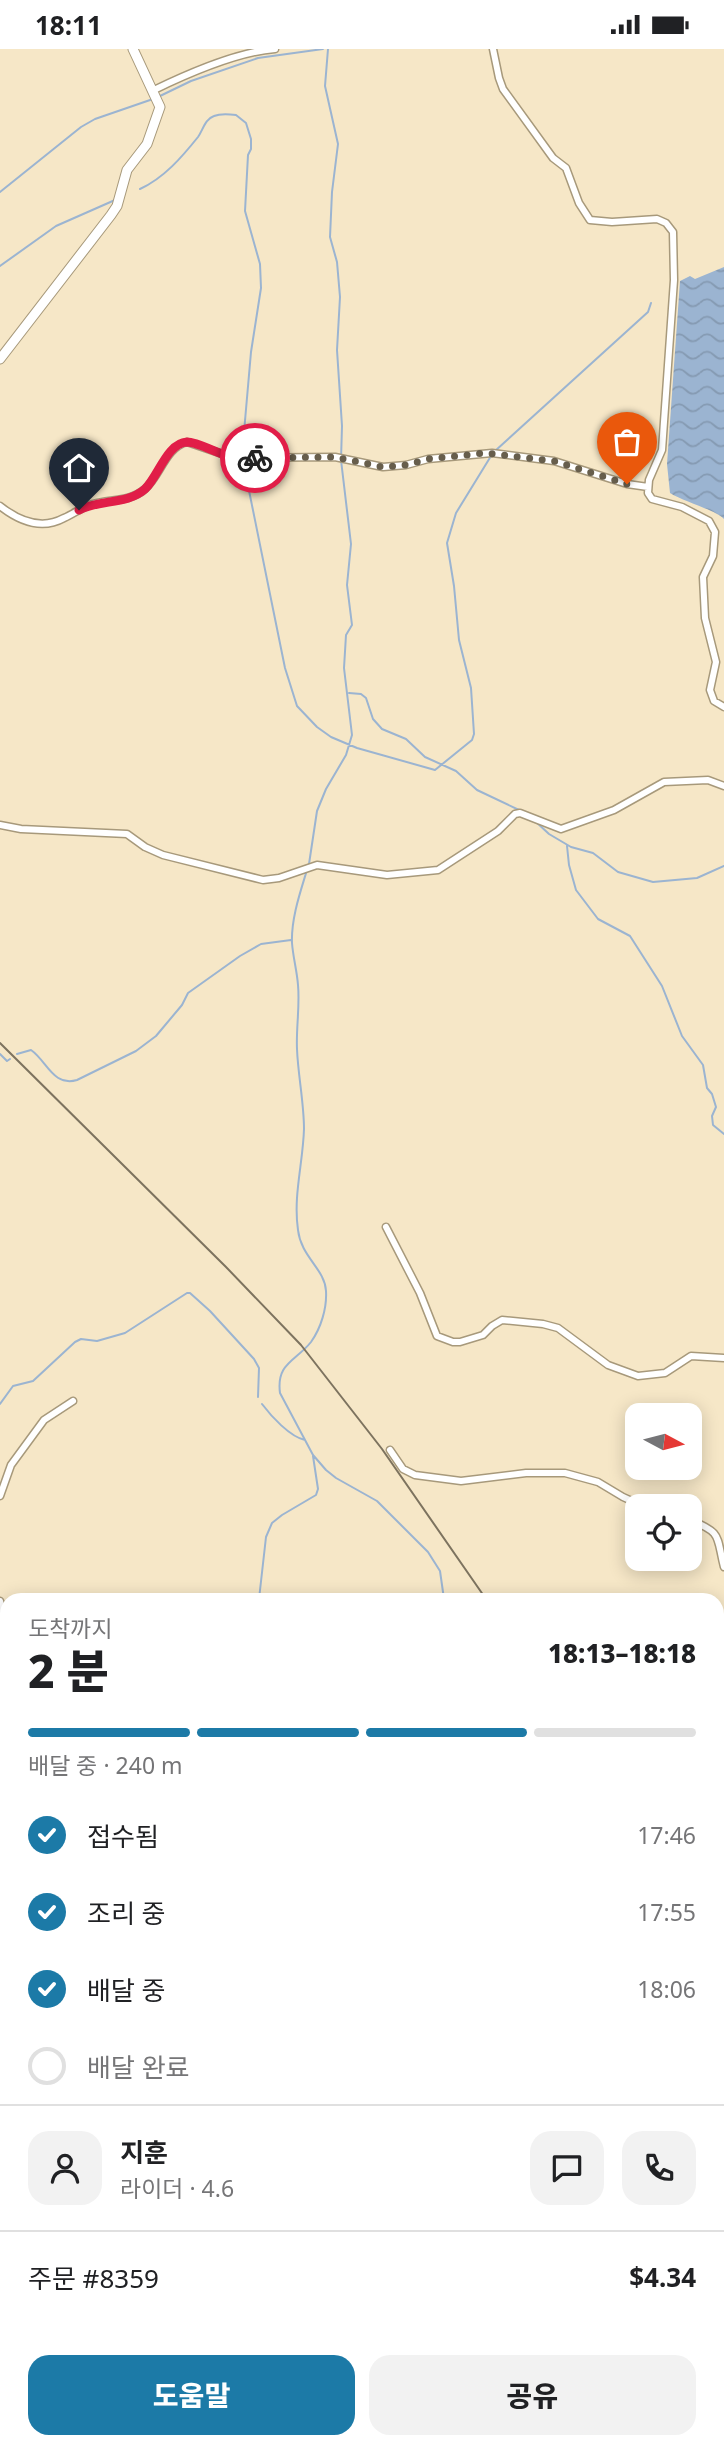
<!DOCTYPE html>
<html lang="ko">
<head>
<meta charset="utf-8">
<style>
	body { margin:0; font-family:"Noto Sans","Noto Sans KR",sans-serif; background:#f2f2f2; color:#202124; height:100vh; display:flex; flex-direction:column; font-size:26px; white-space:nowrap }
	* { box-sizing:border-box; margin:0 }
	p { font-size:23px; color:#757577 }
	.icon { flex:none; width:38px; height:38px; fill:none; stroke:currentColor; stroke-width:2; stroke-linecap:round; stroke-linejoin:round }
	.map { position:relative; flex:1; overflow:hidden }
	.side { position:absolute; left:0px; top:1544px; width:724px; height:856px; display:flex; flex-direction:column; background:#fff; border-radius:21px 21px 0 0; box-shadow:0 4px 18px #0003 }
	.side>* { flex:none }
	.needle { width:46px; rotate:97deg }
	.controls { position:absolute; left:625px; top:1354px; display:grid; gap:14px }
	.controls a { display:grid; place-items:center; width:77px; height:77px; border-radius:14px; background:#fff; box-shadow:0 4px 18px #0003; font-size:35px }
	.pin { position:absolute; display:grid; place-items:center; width:60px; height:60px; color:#fff; margin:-72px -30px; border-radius:50% 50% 50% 0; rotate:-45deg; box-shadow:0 0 7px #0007 }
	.pin .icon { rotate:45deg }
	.courier { position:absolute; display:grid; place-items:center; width:70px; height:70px; margin:-35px; border:5px solid #e11d48; border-radius:50%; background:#fff; color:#222; box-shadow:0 2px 9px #0007 }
	.summary em { font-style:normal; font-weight:800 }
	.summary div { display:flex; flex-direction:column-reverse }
	.summary { display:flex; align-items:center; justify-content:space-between; height:119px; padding:0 28px }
	h1 { font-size:46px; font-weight:800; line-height:52px }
	.bar { display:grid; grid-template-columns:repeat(4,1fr); gap:10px 7px; align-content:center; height:84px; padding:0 28px }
	.bar i { height:9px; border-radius:5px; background:#e0e0e0 }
	.bar .on { background:#1c7aa7 }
	.bar p { grid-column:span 4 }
	.line { display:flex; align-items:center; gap:18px; padding:0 28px; border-top:2px solid #e0e0e0 }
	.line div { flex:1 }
	.round { display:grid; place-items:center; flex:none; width:74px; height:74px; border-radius:21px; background:#f2f2f2 }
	ol { padding:0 28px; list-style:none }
	li { display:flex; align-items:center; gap:21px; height:77px }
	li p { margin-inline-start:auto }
	li .icon { padding:7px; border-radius:50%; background:#1c7aa7; color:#fff; stroke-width:4 }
	li:last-child { color:#757577 }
	li i { width:38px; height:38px; border:4px solid #e0e0e0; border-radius:50% }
	.cta { display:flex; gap:14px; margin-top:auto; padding:14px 28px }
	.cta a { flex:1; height:80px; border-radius:21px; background:#1c7aa7; color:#fff; font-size:28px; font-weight:800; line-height:80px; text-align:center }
	.cta a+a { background:#f2f2f2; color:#202124 }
	.status { display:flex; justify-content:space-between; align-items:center; height:49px; padding:0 35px; background:#fff; direction:ltr }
	.status svg { height:19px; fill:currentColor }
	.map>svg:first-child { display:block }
	.water { fill:url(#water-waves) }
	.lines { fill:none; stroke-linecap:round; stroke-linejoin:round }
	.stream { stroke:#9bb4d1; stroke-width:2 }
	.street-casing { stroke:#a7997b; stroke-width:9 }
	.secondary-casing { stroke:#a7997b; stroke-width:11 }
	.primary-casing { stroke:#386b88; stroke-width:13 }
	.street { stroke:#fff; stroke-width:6 }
	.secondary { stroke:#fff; stroke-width:9 }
	.primary { stroke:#91c2e0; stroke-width:10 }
	.rail { stroke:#7d735f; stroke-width:2 }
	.done { stroke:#675e4c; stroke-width:7; stroke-dasharray:0 12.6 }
	.route { stroke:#e11d48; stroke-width:9 }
</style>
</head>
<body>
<div class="status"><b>18:11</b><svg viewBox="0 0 49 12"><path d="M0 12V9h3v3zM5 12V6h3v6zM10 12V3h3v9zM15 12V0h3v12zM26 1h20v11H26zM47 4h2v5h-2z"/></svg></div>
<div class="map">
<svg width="724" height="2398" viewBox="0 0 724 2398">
	<defs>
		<pattern id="water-waves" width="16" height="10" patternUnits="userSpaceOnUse" patternTransform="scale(1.75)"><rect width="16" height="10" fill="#9bb4d1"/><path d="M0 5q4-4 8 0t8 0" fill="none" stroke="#859ab2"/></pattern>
	</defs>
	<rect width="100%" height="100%" fill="#f6e7c7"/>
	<path class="water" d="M724,218V470C716,461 684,453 670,444L667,415L680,232L690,227L695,230Z"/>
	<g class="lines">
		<path class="stream" d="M160,47L191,32L258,9L323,0
			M140,140C164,129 182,108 198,88C203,81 205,70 214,67C221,64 229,65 236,66L246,74L251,90V100L248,106L245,162L260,215L261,239L251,303L242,406
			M0,143L81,78L95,70L153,50
			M0,217L56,177L115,151
			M495,402L648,263L651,254
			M243,412L285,619L297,657L317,678L331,688L357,699L435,721L472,691L474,685L471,639L459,591L454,537L447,494L456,464L491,407
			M349,644L361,645L366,649L373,670L382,680L406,690L425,708L456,722L477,741L519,761
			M535,772L549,785L571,798L593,804L618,823L653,833L697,829L724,817
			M567,797L569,816L576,841L598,870L630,887L662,937L682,987L703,1016L707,1039L712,1045L716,1058L712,1067L713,1076L724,1085
			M309,815L317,762L326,740L346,706L352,686L344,619L346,586L352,576L347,536L351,495L341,411L342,377L337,301L340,248L337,213L330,188L332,143L338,95L325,37L328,0
			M307,821C300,844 291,870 292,894C293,908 297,922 298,936C300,957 296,979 297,1000C298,1026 304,1054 304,1080C303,1114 293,1147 298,1181C301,1208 325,1220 326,1242C327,1259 321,1279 311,1293C296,1312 276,1314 280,1344L313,1406L326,1421L336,1429L377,1452L428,1503L440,1522L444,1550
			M0,1005L7,1012L10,1010
			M17,1005L31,1001C47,1012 53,1038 77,1031L136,1002L156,987L182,956L188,944L240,907L261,895L291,891
			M0,1355L13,1337L33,1332L75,1293L81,1290L97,1292L125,1284L187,1244H190L210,1262L254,1310L259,1319L258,1348
			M262,1355C271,1367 290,1388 305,1391
			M259,1550L266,1488L272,1474L282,1466L316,1446L318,1440L313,1407
			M0,1645L7,1643
			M0,1960L7,1958
			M718,2277L724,2275
			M553,2398L556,2392"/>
		<defs>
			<path id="street" d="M493,0L499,29L503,40L553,109L566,119L579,154L590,171L612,173L657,170L666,174L673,183L674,231L662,401L649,431L648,444L652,450L682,458L709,472L715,483L713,507L703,528L705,569L716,613L710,641L714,652L724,658
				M154,41C189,24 236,3 275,0
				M0,457C19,472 42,481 64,469C74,465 83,457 93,455C111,450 130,453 145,440C161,426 165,399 187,393L234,409L335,408L383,418L406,416L428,410L492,404L554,412L627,435L648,438
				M0,776L21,780L127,785L145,798L163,806L263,831L279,829L317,816L387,826L438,821L498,782L515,765L520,764L561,780L614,761L664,733L708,731L724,737
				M386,1178L420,1244L437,1287L453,1293H460L483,1286L492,1277L502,1271L543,1275L558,1279L608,1316L638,1327L665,1324L691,1307L724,1309
				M390,1401L403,1420L415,1426L461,1432L526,1424H565L598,1433L623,1448L645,1458
				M0,1447L11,1416L44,1371L73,1352
				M690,1471C723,1484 716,1487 724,1518
				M0,1552L7,1580
				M0,1954L7,1952"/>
			<path id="secondary" d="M0,310L111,166L117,157L127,121L147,95L160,58L133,0"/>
			<path id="primary" d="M0,2177L7,2182
				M313,2392L326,2398"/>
		</defs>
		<use href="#street" class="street-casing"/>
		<use href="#secondary" class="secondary-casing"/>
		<use href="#primary" class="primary-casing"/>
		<use href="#street" class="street"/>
		<use href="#secondary" class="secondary"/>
		<use href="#primary" class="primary"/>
		<path class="rail" d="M0,994L226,1218L301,1296L382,1400L486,1550
			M718,1842L724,1847"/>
	</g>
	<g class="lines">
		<path class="done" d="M255,409L335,408L383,418L406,416L428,410L485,404L554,412L627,435"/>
		<path class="route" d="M79,461C100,450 127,456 145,440C158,428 167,394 187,393C197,393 217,404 228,407C237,410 246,409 255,409"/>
	</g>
</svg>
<div class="controls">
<a><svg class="needle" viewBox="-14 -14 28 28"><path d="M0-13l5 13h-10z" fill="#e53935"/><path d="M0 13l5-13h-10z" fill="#757577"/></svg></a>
<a><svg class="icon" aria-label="locate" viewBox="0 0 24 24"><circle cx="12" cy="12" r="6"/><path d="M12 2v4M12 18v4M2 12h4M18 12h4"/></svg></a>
</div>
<div class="pin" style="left:627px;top:435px;background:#ea580c"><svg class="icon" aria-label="bag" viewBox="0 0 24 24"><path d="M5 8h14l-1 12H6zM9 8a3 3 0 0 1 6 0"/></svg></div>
<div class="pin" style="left:79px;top:461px;background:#1f2937"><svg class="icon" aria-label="home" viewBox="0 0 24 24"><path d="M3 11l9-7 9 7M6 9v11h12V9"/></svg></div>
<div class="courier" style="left:255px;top:409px"><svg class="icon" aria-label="bike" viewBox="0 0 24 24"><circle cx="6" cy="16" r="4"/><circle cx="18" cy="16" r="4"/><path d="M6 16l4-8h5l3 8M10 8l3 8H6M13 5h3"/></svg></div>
<section class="side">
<div class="summary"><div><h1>2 분</h1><p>도착까지</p></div><em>18:13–18:18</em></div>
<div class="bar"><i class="on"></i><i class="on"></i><i class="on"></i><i></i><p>배달 중 · 240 m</p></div>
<ol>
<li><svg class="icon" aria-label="check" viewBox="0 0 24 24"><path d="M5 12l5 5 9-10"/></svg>접수됨<p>17:46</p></li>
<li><svg class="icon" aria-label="check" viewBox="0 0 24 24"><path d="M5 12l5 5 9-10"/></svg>조리 중<p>17:55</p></li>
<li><svg class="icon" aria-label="check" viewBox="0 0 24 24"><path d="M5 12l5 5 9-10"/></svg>배달 중<p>18:06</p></li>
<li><i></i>배달 완료</li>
</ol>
<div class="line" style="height:126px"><a class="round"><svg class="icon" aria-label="person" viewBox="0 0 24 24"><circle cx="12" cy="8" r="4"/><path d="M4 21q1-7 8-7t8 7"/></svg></a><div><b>지훈</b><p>라이더 · 4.6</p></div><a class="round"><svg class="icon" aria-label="chat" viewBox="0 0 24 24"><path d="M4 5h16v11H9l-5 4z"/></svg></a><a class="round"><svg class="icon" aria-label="phone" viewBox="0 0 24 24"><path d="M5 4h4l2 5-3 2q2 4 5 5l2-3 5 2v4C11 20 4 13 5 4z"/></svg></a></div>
<div class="line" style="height:91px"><div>주문 #8359</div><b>$4.34</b></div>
<div class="cta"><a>도움말</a><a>공유</a></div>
</section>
</div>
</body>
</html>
